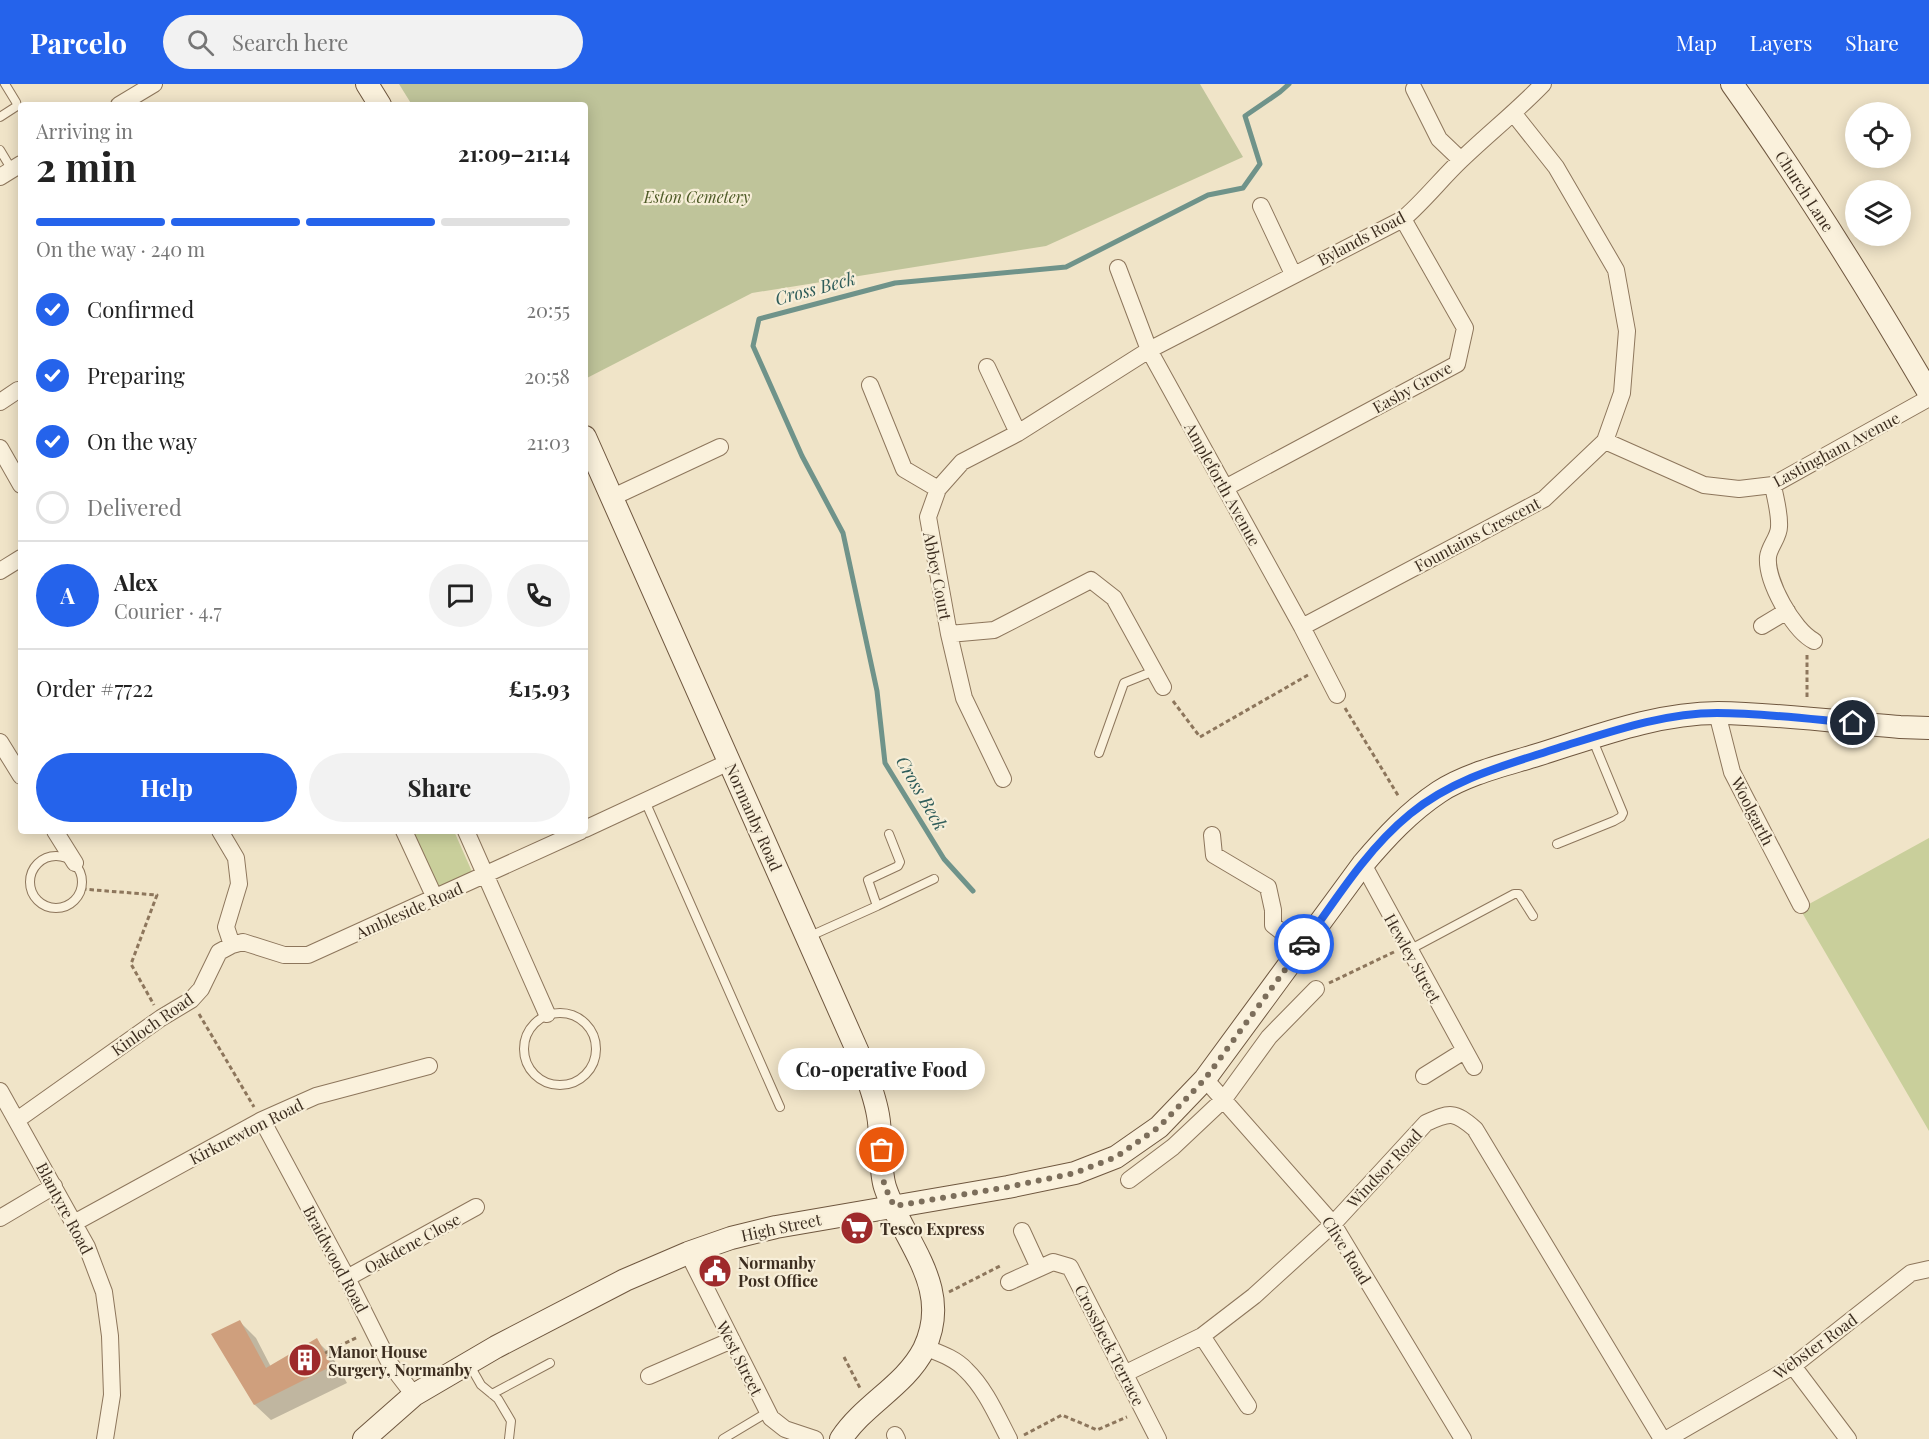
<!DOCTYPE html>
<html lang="en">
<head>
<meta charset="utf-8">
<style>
	body { margin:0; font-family:"Playfair Display",serif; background:#f2f2f2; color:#222; height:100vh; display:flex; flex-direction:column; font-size:22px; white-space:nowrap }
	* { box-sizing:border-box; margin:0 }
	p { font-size:20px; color:#767676 }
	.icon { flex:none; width:33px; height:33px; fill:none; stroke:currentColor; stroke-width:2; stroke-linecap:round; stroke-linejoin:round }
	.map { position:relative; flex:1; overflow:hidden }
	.panel { position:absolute; left:18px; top:18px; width:570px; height:732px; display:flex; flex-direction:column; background:#fff; border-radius:6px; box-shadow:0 3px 15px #0003 }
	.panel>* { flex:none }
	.buttons { position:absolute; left:1845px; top:18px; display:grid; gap:12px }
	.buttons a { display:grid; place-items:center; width:66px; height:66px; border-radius:50%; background:#fff; box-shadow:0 3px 15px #0003; font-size:30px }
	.pin { position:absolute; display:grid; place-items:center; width:51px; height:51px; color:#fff; margin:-26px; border:3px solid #fff; border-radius:50%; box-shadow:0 2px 6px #0007 }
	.courier { position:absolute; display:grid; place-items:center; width:60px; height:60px; margin:-30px; border:4px solid #2563eb; border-radius:50%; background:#fff; color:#222; box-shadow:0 2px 8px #0007 }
	.bubble { position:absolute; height:42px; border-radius:21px; background:#fff; box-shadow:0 3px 15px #0003; font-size:20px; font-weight:700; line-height:42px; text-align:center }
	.head em { font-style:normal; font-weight:700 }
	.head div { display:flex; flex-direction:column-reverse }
	.head { display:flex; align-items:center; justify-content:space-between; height:102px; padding:0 18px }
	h1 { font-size:39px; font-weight:700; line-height:45px }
	.bar { display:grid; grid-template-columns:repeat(4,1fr); gap:9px 6px; align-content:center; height:72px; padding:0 18px }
	.bar i { height:8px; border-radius:4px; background:#e0e0e0 }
	.bar .selected { background:#2563eb }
	.bar p { grid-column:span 4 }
	.line { display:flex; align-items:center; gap:15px; padding:0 18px; border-top:2px solid #e0e0e0 }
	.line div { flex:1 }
	.round { display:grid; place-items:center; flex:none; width:63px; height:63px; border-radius:32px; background:#f2f2f2 }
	ol { padding:0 18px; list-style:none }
	li { display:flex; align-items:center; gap:18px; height:66px }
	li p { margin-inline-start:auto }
	li .icon { padding:6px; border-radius:50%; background:#2563eb; color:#fff; stroke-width:4 }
	li:last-child { color:#767676 }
	li i { width:33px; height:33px; border:3px solid #e0e0e0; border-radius:50% }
	.primary-button { display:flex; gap:12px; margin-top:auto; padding:12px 18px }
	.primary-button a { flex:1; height:69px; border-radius:36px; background:#2563eb; color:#fff; font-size:24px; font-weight:700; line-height:69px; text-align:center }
	.primary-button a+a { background:#f2f2f2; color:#222 }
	header { display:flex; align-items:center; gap:36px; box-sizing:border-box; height:84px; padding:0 30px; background:#2563eb; color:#fff }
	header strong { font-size:28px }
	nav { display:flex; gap:33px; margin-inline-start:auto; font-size:21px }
	.search { width:420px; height:54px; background:#f2f2f2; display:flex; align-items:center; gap:15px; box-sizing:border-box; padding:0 21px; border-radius:33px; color:#767676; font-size:22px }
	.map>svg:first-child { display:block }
	.green { fill:#c9cf9b }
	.cemetery { fill:#bfc49a }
	.shadow { fill:#0003 }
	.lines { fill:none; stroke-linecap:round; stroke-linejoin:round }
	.stream { stroke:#6f938a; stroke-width:5 }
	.building { fill:#cf9f7d }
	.lane-casing { stroke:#8d765c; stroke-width:10 }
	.street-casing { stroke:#8d765c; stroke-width:18 }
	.secondary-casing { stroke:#6f573f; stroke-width:24 }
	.path { stroke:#8d765c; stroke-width:3; stroke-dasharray:4.5 3; stroke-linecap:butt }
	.lane { stroke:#faf1dc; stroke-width:8 }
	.street { stroke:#faf1dc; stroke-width:16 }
	.secondary { stroke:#faf1dc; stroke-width:22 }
	.done { stroke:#7c6e5b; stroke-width:6; stroke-dasharray:0 10.8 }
	.route { stroke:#2563eb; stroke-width:8 }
	.labels { text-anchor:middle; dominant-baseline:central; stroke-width:4.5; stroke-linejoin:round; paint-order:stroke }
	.street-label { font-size:16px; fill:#3d2e20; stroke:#f7eed8 }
	.park-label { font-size:16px; font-style:italic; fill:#4d5a26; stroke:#f7eed8 }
	.poi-label { font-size:16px; font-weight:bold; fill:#3d2e20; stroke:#f7eed8; text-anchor:start }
	.water-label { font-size:18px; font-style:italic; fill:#2f5d5a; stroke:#f7eed8 }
</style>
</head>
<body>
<header>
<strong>Parcelo</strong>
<div class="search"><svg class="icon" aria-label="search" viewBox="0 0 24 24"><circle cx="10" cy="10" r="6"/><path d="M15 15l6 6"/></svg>Search here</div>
<nav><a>Map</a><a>Layers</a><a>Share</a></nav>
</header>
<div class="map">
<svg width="1929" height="1355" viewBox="0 0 1929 1355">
	<rect width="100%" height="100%" fill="#f0e4c8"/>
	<path class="green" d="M410,747H454L473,790L439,809Z
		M1929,754V1047L1800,825Z"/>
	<path class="cemetery" d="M399,0H1200L1243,73L1046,162L752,209L585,295V21H412Z"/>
	<path class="shadow" d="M240,1238L256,1254L271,1283L316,1256L332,1272L347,1299L271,1336L255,1321L213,1251Z"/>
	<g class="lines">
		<path class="stream" d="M973,807L944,775L885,679L877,607L843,449L802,372L753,262L759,235L895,199L1066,183L1208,111L1243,104L1260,80L1245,32L1280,8L1289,0"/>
	</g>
	<path class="building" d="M240,1236L266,1284L317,1254L332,1282L254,1321L211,1250Z"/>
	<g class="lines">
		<defs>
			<path id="lane" d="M0,33L17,22L16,18L5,0
				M0,66L12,86
				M1099,669L1124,599L1154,587
				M645,717L780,1023
				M1557,760L1614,737L1621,733L1623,729L1592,654
				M30 798a26 26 0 1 1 52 0a26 26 0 1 1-52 0Z
				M877,822L934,795
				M808,853L877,822L868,796L898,782L900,778L889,750
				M1409,866L1514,810H1519L1533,832
				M524 965a36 36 0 1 1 72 0a36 36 0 1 1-72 0Z
				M469,1280L481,1301L498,1315L511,1337L509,1355
				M492,1310L550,1279
				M723,1355L768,1328"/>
			<path id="street" d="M1414,5L1439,55L1461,76
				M119,21L154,0
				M0,93L21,80
				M1261,122L1293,190
				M1118,184L1149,266L1302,543L1337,611
				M987,283L1018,349
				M870,301L904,385L938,405
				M0,318L18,306
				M1605,357L1704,401L1739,405L1773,401L1929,314
				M0,364L21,401
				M1773,401C1775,414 1780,429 1779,443C1779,453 1769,463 1768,473C1766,497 1793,546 1814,557
				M1225,404L1457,280L1465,244L1403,135
				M613,413L720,363
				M0,487L21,474
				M1762,542L1787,527
				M1302,543L1544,415L1605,357L1622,309L1627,247L1616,186L1556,83L1514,30
				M949,550L964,614L1003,695
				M1163,603L1114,514L1091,496L994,546L949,550L928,433L938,405L962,378L1018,349L1149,266L1403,135C1424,117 1441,95 1461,76C1488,50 1517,27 1543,0
				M1717,629L1732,688L1801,821
				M0,658L21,692
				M585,745L729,678
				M55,747L75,779
				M404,747L435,814
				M466,747L547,930
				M1212,751L1214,771L1268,803L1273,826V841L1302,864
				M1363,780L1474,983
				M232,861L243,858L284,871H308L581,747
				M1424,992L1464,967
				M1205,995L1333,1140L1463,1355
				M0,1007L87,1163L104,1208L110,1252L112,1311L105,1355
				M17,1036L161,934L191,916L201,905L219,868L232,861L226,843L239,800L236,774L220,747
				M262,1036L347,1194L390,1280L414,1311
				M1129,1096L1173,1063L1224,1015L1269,953L1316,905
				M0,1134L54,1102
				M74,1139L262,1036L316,1012L429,982
				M1022,1147L1039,1184
				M688,1169L771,1334L785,1345L815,1355
				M347,1194L476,1123
				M1009,1198L1053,1178L1070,1183L1158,1355
				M1202,1252L1248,1322
				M924,1263C939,1269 955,1274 966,1286C985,1304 997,1332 1009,1355
				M1793,1282L1848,1355
				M1124,1290L1202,1252L1254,1212L1333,1140L1426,1039C1450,1028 1454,1027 1475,1045L1662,1355
				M649,1292L732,1256
				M895,1351L897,1355
				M1667,1355L1793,1282L1911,1189L1929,1185"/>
			<path id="secondary" d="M367,0L380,21
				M1732,0C1803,100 1867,203 1929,309
				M585,353L857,966C865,987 874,1008 878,1031C882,1052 879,1084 885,1103C903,1158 954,1203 924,1265C905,1302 864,1320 841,1355
				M364,1355L414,1311L496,1263L625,1196L688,1169L731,1154L776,1143L1008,1103L1075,1089L1116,1073L1159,1043L1205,995L1363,780C1386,753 1409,728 1439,708C1466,690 1505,681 1537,671C1595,653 1656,629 1718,629C1779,630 1840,638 1900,643L1929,644"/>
		</defs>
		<use href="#lane" class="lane-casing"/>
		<use href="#street" class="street-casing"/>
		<use href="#secondary" class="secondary-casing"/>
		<path class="path" d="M1807,571V616
			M1173,617L1200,653L1308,591
			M1345,624L1399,713
			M82,805L157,811L131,880L154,921
			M1329,899L1394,868
			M199,930L254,1023
			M949,1208L1000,1182L1001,1183
			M325,1269L358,1253
			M844,1273L861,1306
			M1024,1351L1062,1331L1097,1346L1127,1333"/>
		<use href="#lane" class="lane"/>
		<use href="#street" class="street"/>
		<use href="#secondary" class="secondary"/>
	</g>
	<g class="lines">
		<path class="done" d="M882,1066L884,1101L894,1122L1008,1103L1075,1089L1116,1073L1159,1043L1205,995L1304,860"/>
		<path class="route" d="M1304,860C1336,815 1367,765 1410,730C1454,694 1506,681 1558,664C1610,648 1663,629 1717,629C1762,629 1809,635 1853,639"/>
	</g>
	<defs>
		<symbol id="supermarket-disc" viewBox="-11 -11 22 22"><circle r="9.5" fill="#9e2a2b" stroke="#f7eed8"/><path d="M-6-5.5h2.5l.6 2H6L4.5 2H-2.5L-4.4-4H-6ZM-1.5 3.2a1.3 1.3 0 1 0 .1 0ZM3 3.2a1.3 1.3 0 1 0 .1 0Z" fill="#fff"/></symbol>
		<symbol id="civic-disc" viewBox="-11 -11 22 22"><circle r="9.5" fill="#9e2a2b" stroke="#f7eed8"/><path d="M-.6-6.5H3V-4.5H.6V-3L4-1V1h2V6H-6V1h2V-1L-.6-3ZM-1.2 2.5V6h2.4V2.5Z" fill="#fff"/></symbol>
		<symbol id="building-disc" viewBox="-11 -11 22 22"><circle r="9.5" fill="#9e2a2b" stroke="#f7eed8"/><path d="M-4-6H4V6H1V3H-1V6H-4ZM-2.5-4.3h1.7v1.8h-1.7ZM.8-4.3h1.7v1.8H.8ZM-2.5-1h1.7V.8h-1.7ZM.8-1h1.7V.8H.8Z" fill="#fff"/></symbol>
	</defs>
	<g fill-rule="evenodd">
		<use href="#supermarket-disc" x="838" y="1125" width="38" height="38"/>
		<use href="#civic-disc" x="696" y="1168" width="38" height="38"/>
		<use href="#building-disc" x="286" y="1257" width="38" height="38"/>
	</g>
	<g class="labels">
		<g class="street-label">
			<text transform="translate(1805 107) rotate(57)">Church Lane</text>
			<text transform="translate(1361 154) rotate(-28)">Bylands Road</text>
			<text transform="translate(1412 303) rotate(-29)">Easby Grove</text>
			<text transform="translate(1836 365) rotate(-28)">Lastingham Avenue</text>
			<text transform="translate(1223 400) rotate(61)">Ampleforth Avenue</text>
			<text transform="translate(1477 450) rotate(-28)">Fountains Crescent</text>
			<text transform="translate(938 492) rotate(79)">Abbey Court</text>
			<text transform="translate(1753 727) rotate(63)">Woolgarth</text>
			<text transform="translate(754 733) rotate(66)">Normanby Road</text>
			<text transform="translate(409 826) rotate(-24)">Ambleside Road</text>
			<text transform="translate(1413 874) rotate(61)">Hewley Street</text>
			<text transform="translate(152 940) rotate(-35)">Kinloch Road</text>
			<text transform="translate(246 1047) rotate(-27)">Kirknewton Road</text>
			<text transform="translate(1384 1084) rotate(-47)">Windsor Road</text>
			<text transform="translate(65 1124) rotate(62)">Blantyre Road</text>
			<text transform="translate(781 1143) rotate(-12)">High Street</text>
			<text transform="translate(412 1159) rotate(-29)">Oakdene Close</text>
			<text transform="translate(1347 1166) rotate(58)">Clive Road</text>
			<text transform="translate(336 1175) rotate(62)">Braidwood Road</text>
			<text transform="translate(1110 1261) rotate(63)">Crossbeck Terrace</text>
			<text transform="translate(1815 1262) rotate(-36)">Webster Road</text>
			<text transform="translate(740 1274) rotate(63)">West Street</text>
		</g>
		<g class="park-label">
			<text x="697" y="112">Eston Cemetery</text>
		</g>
		<g class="poi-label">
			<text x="880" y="1144">Tesco Express</text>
			<text x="738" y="1178">Normanby<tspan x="738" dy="18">Post Office</tspan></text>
			<text x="328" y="1267">Manor House<tspan x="328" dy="18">Surgery, Normanby</tspan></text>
		</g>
		<g class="water-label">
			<text transform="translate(815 204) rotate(-15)">Cross Beck</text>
			<text transform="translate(922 709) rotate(60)">Cross Beck</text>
		</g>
	</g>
</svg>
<div class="buttons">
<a><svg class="icon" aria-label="locate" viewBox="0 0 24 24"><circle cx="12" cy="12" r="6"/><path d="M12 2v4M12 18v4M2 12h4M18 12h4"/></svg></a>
<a><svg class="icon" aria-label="layers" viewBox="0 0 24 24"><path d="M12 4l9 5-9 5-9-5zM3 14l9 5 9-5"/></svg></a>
</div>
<div class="pin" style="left:882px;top:1066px;background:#ea580c"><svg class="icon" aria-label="bag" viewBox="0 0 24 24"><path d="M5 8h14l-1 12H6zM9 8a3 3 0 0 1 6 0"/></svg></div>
<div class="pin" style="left:1853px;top:639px;background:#1f2937"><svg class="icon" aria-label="home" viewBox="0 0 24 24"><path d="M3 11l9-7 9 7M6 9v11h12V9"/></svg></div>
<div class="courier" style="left:1304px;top:860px"><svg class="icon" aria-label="car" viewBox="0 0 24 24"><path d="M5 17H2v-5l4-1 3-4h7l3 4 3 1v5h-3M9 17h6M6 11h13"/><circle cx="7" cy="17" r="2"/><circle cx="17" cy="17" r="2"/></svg></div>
<div class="bubble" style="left:778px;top:964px;width:207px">Co-operative Food</div>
<section class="panel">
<div class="head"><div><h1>2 min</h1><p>Arriving in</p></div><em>21:09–21:14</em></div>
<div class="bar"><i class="selected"></i><i class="selected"></i><i class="selected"></i><i></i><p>On the way · 240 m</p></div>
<ol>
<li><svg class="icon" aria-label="check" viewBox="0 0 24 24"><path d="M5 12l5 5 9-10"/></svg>Confirmed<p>20:55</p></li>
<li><svg class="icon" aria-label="check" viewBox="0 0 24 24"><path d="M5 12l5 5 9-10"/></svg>Preparing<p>20:58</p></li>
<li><svg class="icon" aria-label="check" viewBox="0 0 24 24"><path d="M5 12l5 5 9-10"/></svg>On the way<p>21:03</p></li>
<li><i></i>Delivered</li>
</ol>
<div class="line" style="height:108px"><b class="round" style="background:#2563eb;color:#fff">A</b><div><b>Alex</b><p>Courier · 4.7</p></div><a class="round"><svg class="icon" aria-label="chat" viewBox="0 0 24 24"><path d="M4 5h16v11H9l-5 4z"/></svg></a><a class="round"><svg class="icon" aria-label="phone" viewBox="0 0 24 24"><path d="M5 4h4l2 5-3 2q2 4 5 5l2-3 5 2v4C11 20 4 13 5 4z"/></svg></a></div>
<div class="line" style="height:78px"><div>Order #7722</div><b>£15.93</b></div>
<div class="primary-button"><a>Help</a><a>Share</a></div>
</section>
</div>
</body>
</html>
